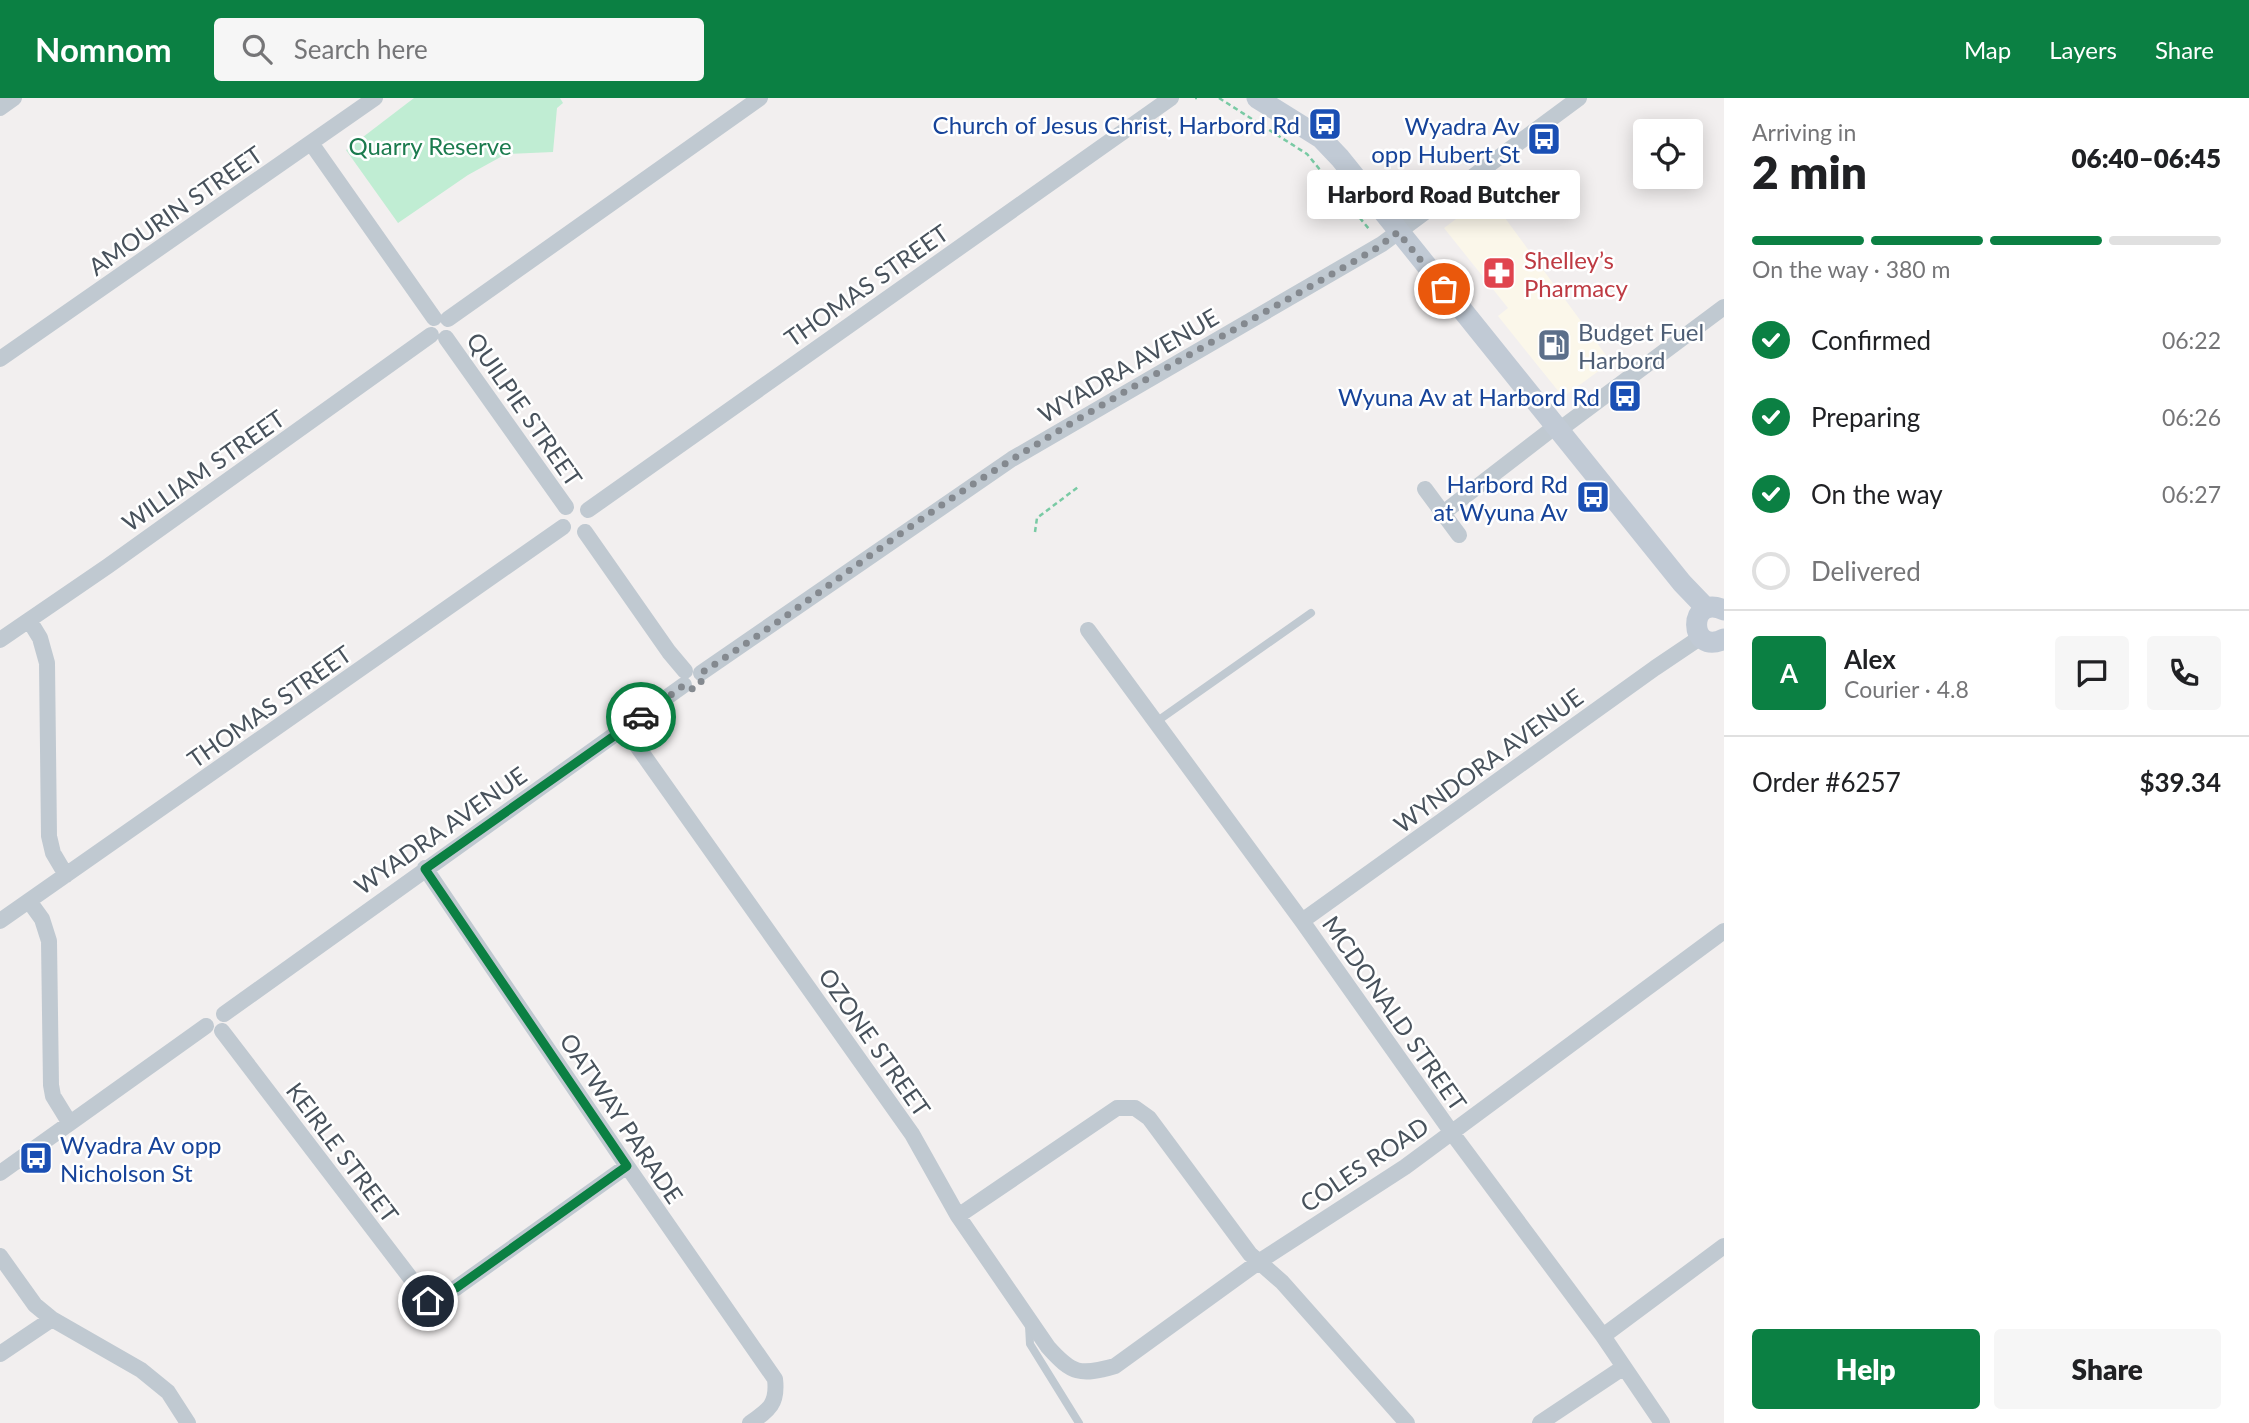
<!DOCTYPE html>
<html lang="en">
<head>
<meta charset="utf-8">
<style>
	body { margin:0; font-family:Lato,sans-serif; background:#f6f6f6; color:#202124; height:100vh; display:flex; flex-direction:column; font-size:26px; white-space:nowrap }
	* { box-sizing:border-box; margin:0 }
	p { font-size:23px; color:#757577 }
	.icon { flex:none; width:38px; height:38px; fill:none; stroke:currentColor; stroke-width:2; stroke-linecap:round; stroke-linejoin:round }
	.map { position:relative; flex:1; overflow:hidden }
	.panel { display:flex; flex-direction:column; background:#fff; width:525px }
	.panel>* { flex:none }
	.fabs { position:absolute; left:1633px; top:21px; display:grid; gap:14px }
	.fabs a { display:grid; place-items:center; width:70px; height:70px; border-radius:7px; background:#fff; box-shadow:0 4px 18px #0003; font-size:35px }
	.pin { position:absolute; display:grid; place-items:center; width:60px; height:60px; color:#fff; margin:-30px; border:4px solid #fff; border-radius:50%; box-shadow:0 2px 7px #0007 }
	.courier { position:absolute; display:grid; place-items:center; width:70px; height:70px; margin:-35px; border:5px solid #0b8043; border-radius:50%; background:#fff; color:#222; box-shadow:0 2px 9px #0007 }
	.bubble { position:absolute; height:49px; border-radius:7px; background:#fff; box-shadow:0 4px 18px #0003; font-size:23px; font-weight:800; line-height:49px; text-align:center }
	.head em { font-style:normal; font-weight:800 }
	.head div { display:flex; flex-direction:column-reverse }
	.head { display:flex; align-items:center; justify-content:space-between; height:119px; padding:0 28px }
	h1 { font-size:46px; font-weight:800; line-height:52px }
	.bar { display:grid; grid-template-columns:repeat(4,1fr); gap:10px 7px; align-content:center; height:84px; padding:0 28px }
	.bar i { height:9px; border-radius:5px; background:#e0e0e0 }
	.bar .on { background:#0b8043 }
	.bar p { grid-column:span 4 }
	.line { display:flex; align-items:center; gap:18px; padding:0 28px; border-top:2px solid #e0e0e0 }
	.line div { flex:1 }
	.round { display:grid; place-items:center; flex:none; width:74px; height:74px; border-radius:7px; background:#f6f6f6 }
	ol { padding:0 28px; list-style:none }
	li { display:flex; align-items:center; gap:21px; height:77px }
	li p { margin-inline-start:auto }
	li .icon { padding:7px; border-radius:50%; background:#0b8043; color:#fff; stroke-width:4 }
	li:last-child { color:#757577 }
	li i { width:38px; height:38px; border:4px solid #e0e0e0; border-radius:50% }
	.button { display:flex; gap:14px; margin-top:auto; padding:14px 28px }
	.button a { flex:1; height:80px; border-radius:7px; background:#0b8043; color:#fff; font-size:28px; font-weight:800; line-height:80px; text-align:center }
	.button a+a { background:#f6f6f6; color:#202124 }
	header { display:flex; align-items:center; gap:42px; box-sizing:border-box; height:98px; padding:0 35px; background:#0b8043; color:#fff }
	header strong { font-size:33px }
	nav { display:flex; gap:38px; margin-inline-start:auto; font-size:24px }
	.search { width:490px; height:63px; background:#f6f6f6; display:flex; align-items:center; gap:18px; box-sizing:border-box; padding:0 24px; border-radius:7px; color:#757577; font-size:26px }
	main { display:flex; flex:1; min-height:0 }
	.map>svg:first-child { display:block }
	.commercial { fill:#fbf7ea }
	.green { fill:#c0edd3 }
	.lines { fill:none; stroke-linecap:round; stroke-linejoin:round }
	.path { stroke:#79caa4; stroke-width:2.5; stroke-dasharray:5 3.5; stroke-linecap:butt }
	.lane { stroke:#c0c9d1; stroke-width:8 }
	.street { stroke:#c0c9d1; stroke-width:16 }
	.secondary { stroke:#c1cad5; stroke-width:21 }
	.done { stroke:#84898f; stroke-width:7; stroke-dasharray:0 12.6 }
	.route { stroke:#0b8043; stroke-width:9 }
	.labels { text-anchor:middle; dominant-baseline:central; stroke-width:5; stroke-linejoin:round; paint-order:stroke }
	.transit-label { font-size:24px; fill:#164399; stroke:#fff; text-anchor:end }
	.park-label { font-size:24px; fill:#1b7b4e; stroke:#fff }
	.street-label { font-size:24px; fill:#48525c; stroke:#fff }
	.health-label { font-size:24px; fill:#be3a42; stroke:#fff; text-anchor:start }
	.service-label { font-size:24px; fill:#4e5e75; stroke:#fff; text-anchor:start }
</style>
</head>
<body>
<header>
<strong>Nomnom</strong>
<div class="search"><svg class="icon" aria-label="search" viewBox="0 0 24 24"><circle cx="10" cy="10" r="6"/><path d="M15 15l6 6"/></svg>Search here</div>
<nav><a>Map</a><a>Layers</a><a>Share</a></nav>
</header>
<main>
<div class="map">
<svg width="1724" height="1325" viewBox="0 0 1724 1325">
	<rect width="100%" height="100%" fill="#f2efef"/>
	<path class="commercial" d="M1488,97L1611,264L1563,299L1498,218L1508,210L1444,130Z"/>
	<path class="green" d="M414,0H560L563,5L557,10L553,54L506,56L468,77L398,125L346,52Z"/>
	<g class="lines">
		<path class="path" d="M1195,0H1197
			M1219,0L1307,56L1369,131
			M1035,434L1037,420L1078,389"/>
		<path class="lane" d="M1156,624L1311,515
			M1029,1228L1030,1246L1079,1325"/>
		<path class="street" d="M0,10L14,0
			M311,45L434,220
			M448,221L760,0
			M446,240L566,409
			M0,261L375,0
			M1559,332L1724,209
			M1425,391L1459,437
			M588,412L1171,0
			M1443,415L1556,328
			M585,434L669,554L685,573
			M29,522L40,540L47,565L49,738L53,755L66,777
			M1088,532L1302,823L1452,1035L1603,1238L1662,1325
			M0,542L108,468L431,237
			M701,575L1012,361L1382,146L1579,0
			M625,631L912,1036L958,1118L1048,1249C1072,1276 1080,1278 1115,1268L1260,1163L1405,1069L1724,833
			M425,770L627,1068L775,1281C778,1306 769,1312 750,1325
			M29,803L42,821L49,843L51,987L53,998L69,1024
			M0,823L563,429
			M1302,823L1655,570L1701,539
			M224,916L684,587
			M222,933L428,1203L456,1190L627,1068
			M0,1075L206,928
			M958,1118L1117,1010H1135L1149,1020L1250,1156L1282,1184L1407,1325
			M0,1158L35,1207L52,1221L141,1272L168,1294L188,1325
			M1603,1238L1724,1148
			M0,1256L52,1221
			M1540,1325L1624,1269"/>
		<path class="secondary" d="M1257,0L1321,40L1340,60L1682,485L1706,510
			M1724,512C1687,495 1688,559 1724,541"/>
	</g>
	<g class="lines">
		<path class="done" d="M641,619L684,587L690,591L697,590L702,582L701,575C795,516 882,445 975,385C1105,301 1243,228 1377,150L1398,134L1444,191"/>
		<path class="route" d="M428,1203L456,1190L627,1068L425,771L641,619"/>
	</g>
	<defs>
		<symbol id="bus-square" viewBox="-11 -11 22 22"><rect x="-9" y="-9" width="18" height="18" rx="4" fill="#1a4fb4" stroke="#fff"/><path d="M-5-6H5V4H4V6H2V4H-2V6H-4V4H-5ZM-3.5-4V0h7V-4ZM-3.5 1.2v1.5H-2V1.2ZM2 1.2v1.5H3.5V1.2Z" fill="#fff"/></symbol>
		<symbol id="pharmacy-square" viewBox="-11 -11 22 22"><rect x="-9" y="-9" width="18" height="18" rx="4" fill="#e0444e" stroke="#fff"/><path d="M-2-6h4v4h4v4h-4v4h-4v-4h-4v-4h4Z" fill="#fff"/></symbol>
		<symbol id="fuel-square" viewBox="-11 -11 22 22"><rect x="-9" y="-9" width="18" height="18" rx="4" fill="#5c6f8a" stroke="#fff"/><path d="M-5.5-6h7V0h2V4h1.3V-2.5L3-4.5l.8-.8L6-3V5H2.5V1h-1V6h-7ZM-4.2-4.7v3.2H.2V-4.7Z" fill="#fff"/></symbol>
	</defs>
	<g fill-rule="evenodd">
		<use href="#bus-square" x="1306" y="7" width="38" height="38"/>
		<use href="#bus-square" x="1525" y="22" width="38" height="38"/>
		<use href="#pharmacy-square" x="1480" y="156" width="38" height="38"/>
		<use href="#fuel-square" x="1535" y="228" width="38" height="38"/>
		<use href="#bus-square" x="1606" y="279" width="38" height="38"/>
		<use href="#bus-square" x="1574" y="380" width="38" height="38"/>
		<use href="#bus-square" x="17" y="1041" width="38" height="38"/>
	</g>
	<g class="labels">
		<g class="transit-label">
			<text x="1300" y="26">Church of Jesus Christ, Harbord Rd</text>
			<text x="1520" y="27">Wyadra Av<tspan x="1520" dy="28">opp Hubert St</tspan></text>
			<text x="1600" y="298">Wyuna Av at Harbord Rd</text>
			<text x="1568" y="385">Harbord Rd<tspan x="1568" dy="28">at Wyuna Av</tspan></text>
			<text x="60" y="1046" text-anchor="start">Wyadra Av opp<tspan x="60" dy="28">Nicholson St</tspan></text>
		</g>
		<g class="park-label">
			<text x="430" y="47">Quarry Reserve</text>
		</g>
		<g class="street-label">
			<text transform="translate(175 112) rotate(-35)">AMOURIN STREET</text>
			<text transform="translate(866 187) rotate(-35)">THOMAS STREET</text>
			<text transform="translate(1128 267) rotate(-30)">WYADRA AVENUE</text>
			<text transform="translate(525 311) rotate(55)">QUILPIE STREET</text>
			<text transform="translate(203 372) rotate(-35)">WILLIAM STREET</text>
			<text transform="translate(269 608) rotate(-35)">THOMAS STREET</text>
			<text transform="translate(1488 662) rotate(-36)">WYNDORA AVENUE</text>
			<text transform="translate(440 732) rotate(-35)">WYADRA AVENUE</text>
			<text transform="translate(1395 915) rotate(55)">MCDONALD STREET</text>
			<text transform="translate(875 944) rotate(55)">OZONE STREET</text>
			<text transform="translate(622 1020) rotate(56)">OATWAY PARADE</text>
			<text transform="translate(343 1054) rotate(53)">KEIRLE STREET</text>
			<text transform="translate(1364 1066) rotate(-34)">COLES ROAD</text>
		</g>
		<g class="health-label">
			<text x="1524" y="161">Shelley’s<tspan x="1524" dy="28">Pharmacy</tspan></text>
		</g>
		<g class="service-label">
			<text x="1578" y="233">Budget Fuel<tspan x="1578" dy="28">Harbord</tspan></text>
		</g>
	</g>
</svg>
<div class="fabs">
<a><svg class="icon" aria-label="locate" viewBox="0 0 24 24"><circle cx="12" cy="12" r="6"/><path d="M12 2v4M12 18v4M2 12h4M18 12h4"/></svg></a>
</div>
<div class="pin" style="left:1444px;top:191px;background:#ea580c"><svg class="icon" aria-label="bag" viewBox="0 0 24 24"><path d="M5 8h14l-1 12H6zM9 8a3 3 0 0 1 6 0"/></svg></div>
<div class="pin" style="left:428px;top:1203px;background:#1f2937"><svg class="icon" aria-label="home" viewBox="0 0 24 24"><path d="M3 11l9-7 9 7M6 9v11h12V9"/></svg></div>
<div class="courier" style="left:641px;top:619px"><svg class="icon" aria-label="car" viewBox="0 0 24 24"><path d="M5 17H2v-5l4-1 3-4h7l3 4 3 1v5h-3M9 17h6M6 11h13"/><circle cx="7" cy="17" r="2"/><circle cx="17" cy="17" r="2"/></svg></div>
<div class="bubble" style="left:1307px;top:72px;width:273px">Harbord Road Butcher</div>
</div>
<section class="panel">
<div class="head"><div><h1>2 min</h1><p>Arriving in</p></div><em>06:40–06:45</em></div>
<div class="bar"><i class="on"></i><i class="on"></i><i class="on"></i><i></i><p>On the way · 380 m</p></div>
<ol>
<li><svg class="icon" aria-label="check" viewBox="0 0 24 24"><path d="M5 12l5 5 9-10"/></svg>Confirmed<p>06:22</p></li>
<li><svg class="icon" aria-label="check" viewBox="0 0 24 24"><path d="M5 12l5 5 9-10"/></svg>Preparing<p>06:26</p></li>
<li><svg class="icon" aria-label="check" viewBox="0 0 24 24"><path d="M5 12l5 5 9-10"/></svg>On the way<p>06:27</p></li>
<li><i></i>Delivered</li>
</ol>
<div class="line" style="height:126px"><b class="round" style="background:#0b8043;color:#fff">A</b><div><b>Alex</b><p>Courier · 4.8</p></div><a class="round"><svg class="icon" aria-label="chat" viewBox="0 0 24 24"><path d="M4 5h16v11H9l-5 4z"/></svg></a><a class="round"><svg class="icon" aria-label="phone" viewBox="0 0 24 24"><path d="M5 4h4l2 5-3 2q2 4 5 5l2-3 5 2v4C11 20 4 13 5 4z"/></svg></a></div>
<div class="line" style="height:91px"><div>Order #6257</div><b>$39.34</b></div>
<div class="button"><a>Help</a><a>Share</a></div>
</section>
</main>
</body>
</html>
